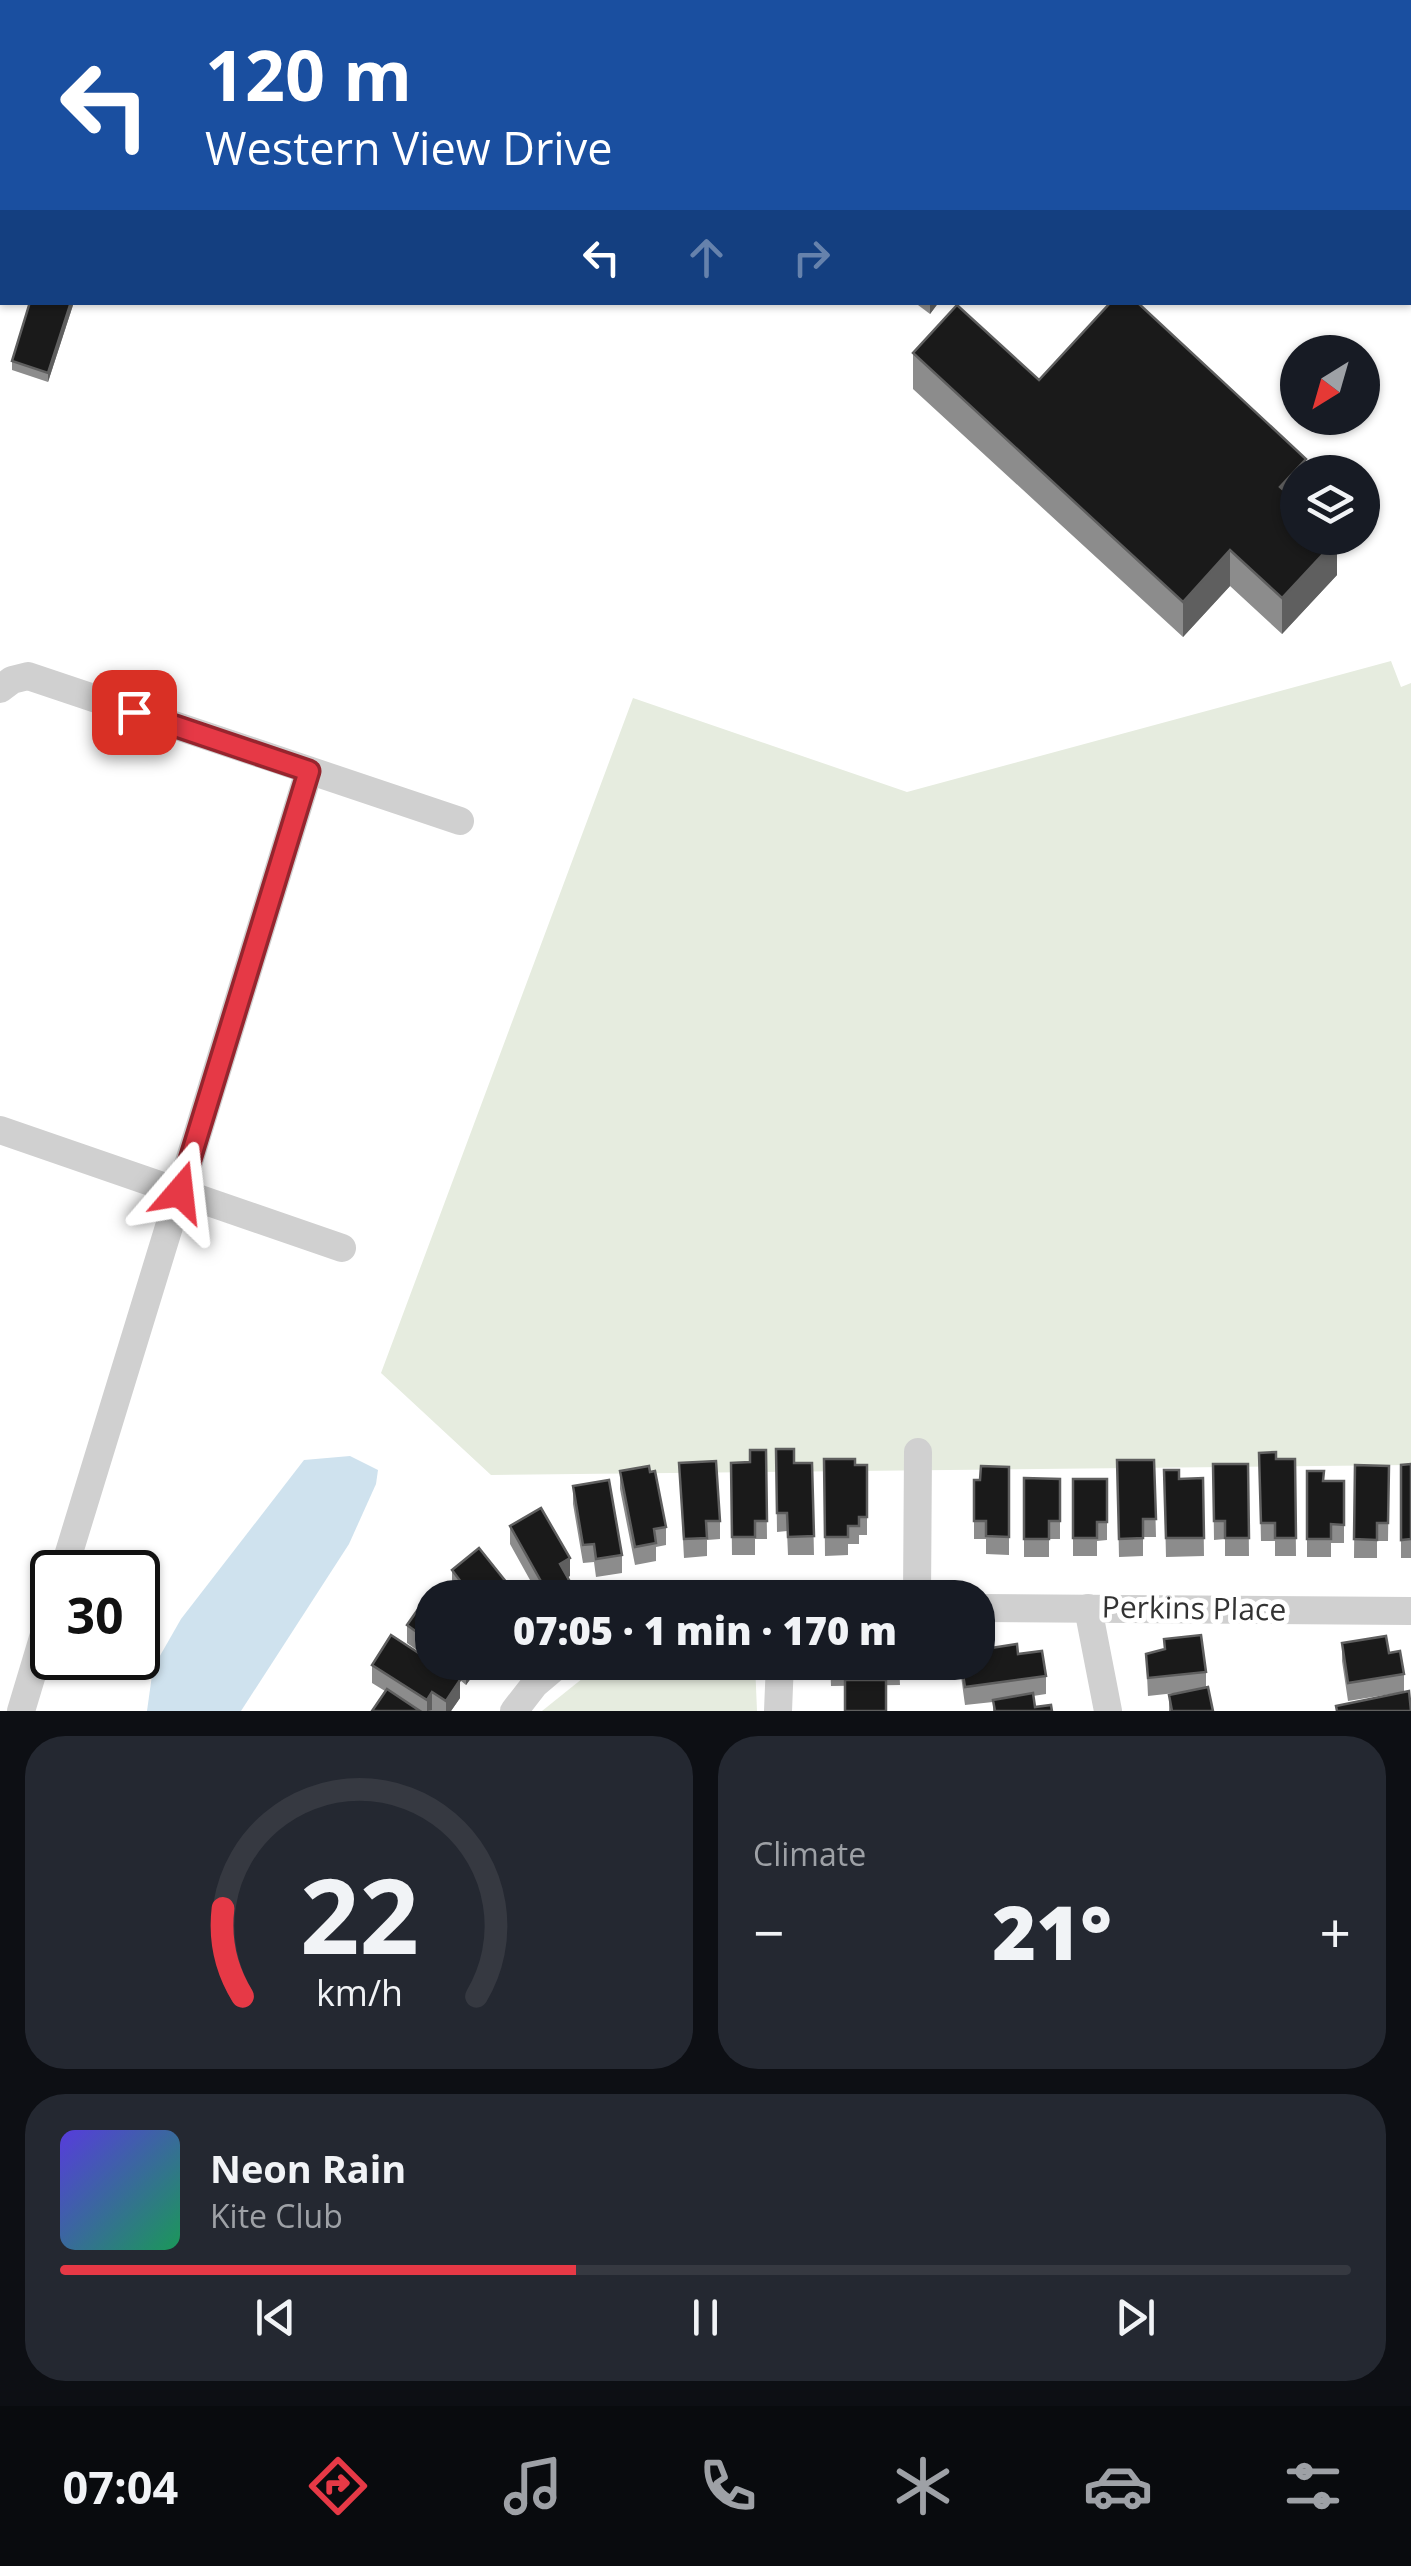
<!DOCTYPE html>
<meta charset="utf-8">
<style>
:root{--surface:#171b24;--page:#242831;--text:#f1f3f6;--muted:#9ea1a6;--line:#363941;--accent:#e63946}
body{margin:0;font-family:"Open Sans",sans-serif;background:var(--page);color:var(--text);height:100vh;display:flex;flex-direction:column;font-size:38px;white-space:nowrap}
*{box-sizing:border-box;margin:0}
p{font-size:32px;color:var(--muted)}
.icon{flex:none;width:55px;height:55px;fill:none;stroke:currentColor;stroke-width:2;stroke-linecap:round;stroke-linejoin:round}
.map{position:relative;height:1711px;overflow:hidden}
.side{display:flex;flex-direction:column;gap:25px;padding:25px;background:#0d0f14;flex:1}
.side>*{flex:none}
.hud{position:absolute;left:0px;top:0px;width:1412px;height:305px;box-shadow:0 2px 8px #0004;background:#1a4fa0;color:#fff;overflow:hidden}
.needle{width:65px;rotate:217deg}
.controls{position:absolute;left:1280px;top:335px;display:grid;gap:20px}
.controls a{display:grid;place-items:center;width:100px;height:100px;border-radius:50%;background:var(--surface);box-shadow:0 2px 8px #0004;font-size:50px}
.speed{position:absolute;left:30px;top:1550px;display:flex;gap:20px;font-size:50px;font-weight:700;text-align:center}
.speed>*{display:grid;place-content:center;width:130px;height:130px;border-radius:50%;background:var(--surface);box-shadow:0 2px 8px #0004;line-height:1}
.speed .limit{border:5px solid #111;border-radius:15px;background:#fff;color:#111}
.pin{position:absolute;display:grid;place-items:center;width:85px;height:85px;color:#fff;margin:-42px;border-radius:20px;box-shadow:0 5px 15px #0006}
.me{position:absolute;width:110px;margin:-55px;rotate:17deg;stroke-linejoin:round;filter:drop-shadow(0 0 8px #0008)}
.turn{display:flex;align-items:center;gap:35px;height:210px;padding:0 40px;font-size:45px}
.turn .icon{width:130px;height:130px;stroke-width:2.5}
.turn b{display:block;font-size:70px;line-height:85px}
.lanes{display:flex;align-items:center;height:95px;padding:0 40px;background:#0003;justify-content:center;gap:50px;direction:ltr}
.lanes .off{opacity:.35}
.big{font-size:75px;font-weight:800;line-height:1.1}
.side .tile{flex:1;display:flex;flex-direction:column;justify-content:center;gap:15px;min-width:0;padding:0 35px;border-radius:40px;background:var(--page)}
.side .dial{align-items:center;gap:0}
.dial svg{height:260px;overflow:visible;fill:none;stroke:var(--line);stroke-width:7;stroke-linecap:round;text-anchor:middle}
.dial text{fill:var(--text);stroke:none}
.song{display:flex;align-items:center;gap:30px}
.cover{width:120px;height:120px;border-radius:15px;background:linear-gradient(135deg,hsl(250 70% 55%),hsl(150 70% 35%))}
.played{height:10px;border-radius:5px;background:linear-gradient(90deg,var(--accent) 40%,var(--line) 40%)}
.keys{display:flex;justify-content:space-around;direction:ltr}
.heat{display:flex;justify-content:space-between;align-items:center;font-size:55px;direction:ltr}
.side .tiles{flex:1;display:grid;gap:25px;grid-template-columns:1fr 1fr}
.tile:last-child{grid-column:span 2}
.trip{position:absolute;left:415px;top:1580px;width:580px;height:100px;border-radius:40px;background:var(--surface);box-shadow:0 2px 8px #0004;font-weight:800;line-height:100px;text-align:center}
.tabs{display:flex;height:160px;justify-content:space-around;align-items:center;background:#090b0e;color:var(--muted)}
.tabs .icon{width:70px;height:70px}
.tabs .current{color:var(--accent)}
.tabs b{font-size:45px;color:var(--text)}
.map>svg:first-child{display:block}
.green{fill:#e6ecdf}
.water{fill:#cfe2ee}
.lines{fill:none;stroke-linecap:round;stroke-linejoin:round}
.minor{stroke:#d0d0d0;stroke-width:28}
.wall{fill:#8c8c8c}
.shaded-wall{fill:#5f5f5f}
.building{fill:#1a1a1a;stroke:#5f5f5f;stroke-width:2.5}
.route-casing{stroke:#96252e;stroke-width:25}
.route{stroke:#e63946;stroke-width:18}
.labels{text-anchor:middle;stroke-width:10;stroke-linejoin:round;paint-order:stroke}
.street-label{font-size:30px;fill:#333;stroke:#fff}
</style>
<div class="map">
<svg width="1411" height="1711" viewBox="0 0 1411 1711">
<rect width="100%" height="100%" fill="#fff"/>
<g class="green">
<polygon points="1391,661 1401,687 1411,683 1411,1465 491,1475 381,1373 633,698 907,792"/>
<polygon points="603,1662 755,1663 757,1711 542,1711"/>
</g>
<polygon class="water" points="350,1456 378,1470 376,1484 349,1544 241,1711 147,1711 153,1668 181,1619 304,1460"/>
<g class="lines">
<g class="minor">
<polyline points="0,689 12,680 28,676 460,821"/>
<polyline points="0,1130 342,1248"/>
<polyline points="63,1572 309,771"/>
<polyline points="917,1598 918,1452"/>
<polyline points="978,1608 1411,1611"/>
<polyline points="1088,1608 1108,1711"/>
<polyline points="21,1711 52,1608"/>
<polyline points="514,1711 535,1684 561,1662"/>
<polyline points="778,1711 780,1662"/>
</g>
</g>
<g class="wall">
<polygon points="74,302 48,382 12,370 12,361"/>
<polygon points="914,302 939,302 930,314"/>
<polygon points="913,353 1039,380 1306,472 1298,472 1298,538 1337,575 1282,634 1230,586 1183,637 913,389"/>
<polygon points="776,1449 794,1463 812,1463 814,1555 788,1555 787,1531 777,1532"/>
<polygon points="766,1450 767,1539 755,1539 755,1555 732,1555 731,1463 750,1462"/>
<polygon points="1259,1453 1276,1459 1295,1459 1296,1556 1275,1556 1275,1541 1261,1541"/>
<polygon points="824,1459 855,1465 867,1465 867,1535 859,1535 859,1544 848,1544 848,1555 825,1556"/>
<polygon points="1117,1460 1154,1460 1156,1537 1143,1537 1143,1556 1119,1557"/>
<polygon points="679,1463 720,1521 720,1539 707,1540 707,1556 684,1558"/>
<polygon points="1213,1464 1248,1464 1249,1556 1225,1556 1225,1539 1214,1540"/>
<polygon points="1411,1464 1411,1558 1401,1558 1401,1465"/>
<polygon points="1355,1465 1389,1466 1388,1541 1377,1541 1377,1558 1354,1558"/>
<polygon points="1009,1467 1009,1555 986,1554 986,1539 974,1539 974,1480 980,1480"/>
<polygon points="1164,1470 1179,1479 1203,1478 1204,1556 1166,1557"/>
<polygon points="620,1471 666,1527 666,1545 656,1547 656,1561 635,1565 620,1489"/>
<polygon points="1307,1471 1323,1481 1344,1481 1344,1543 1331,1543 1331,1557 1307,1557"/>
<polygon points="1024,1478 1060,1479 1060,1539 1049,1539 1049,1557 1024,1557"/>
<polygon points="1073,1479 1107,1479 1107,1540 1097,1541 1097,1556 1073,1556"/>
<polygon points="573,1486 622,1555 622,1573 596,1577 594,1562 583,1563 573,1504"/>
<polygon points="510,1526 570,1576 567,1577 569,1598 540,1598 510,1544"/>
<polygon points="452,1570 519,1598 459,1598 452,1589"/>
<polygon points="432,1599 432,1661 407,1643 407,1625"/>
<polygon points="1164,1639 1206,1672 1206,1688 1213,1711 1169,1711 1169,1695 1184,1692 1148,1696 1146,1654 1164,1649"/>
<polygon points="1342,1643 1389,1653 1404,1674 1404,1692 1411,1711 1336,1711 1336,1706 1403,1692 1348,1701 1342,1661"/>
<polygon points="1018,1654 1046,1676 1046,1694 1033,1696 1035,1707 1052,1711 993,1711 993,1702 965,1705 961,1676 961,1662"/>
<polygon points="435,1662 479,1662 479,1667 466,1685 460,1680 460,1698 451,1711 372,1711 385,1691 372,1683 372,1665"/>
<polygon points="830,1662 899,1662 900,1685 831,1686"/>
</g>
<g class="shaded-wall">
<polygon points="71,302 74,302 48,382 48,373"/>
<polygon points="930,302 939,302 930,314"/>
<polygon points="1306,459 1306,472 1298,472 1298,504 1280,487"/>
<polygon points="1337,539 1337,575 1282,634 1282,598"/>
<polygon points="1230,550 1230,586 1183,637 1183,602"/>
<polygon points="570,1558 570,1576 560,1582 560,1564"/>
<polygon points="569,1580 569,1598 547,1598 547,1592"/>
<polygon points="469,1662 479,1662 479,1667 466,1685 466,1667"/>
<polygon points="460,1680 460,1698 451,1711 446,1711 446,1701"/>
<polygon points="432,1692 432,1710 427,1711 427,1700"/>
</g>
<g class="building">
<polygon points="126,0 166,0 174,2 125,2"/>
<polygon points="30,302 71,302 48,373 12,361"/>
<polygon points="1111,302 1137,302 1306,459 1280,487 1298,503 1298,538 1335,538 1337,539 1282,598 1230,550 1183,602 913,353 957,305 1039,380"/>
<polygon points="776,1449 794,1449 794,1463 812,1463 814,1536 788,1537 787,1513 777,1513"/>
<polygon points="750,1450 766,1450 767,1521 755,1521 755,1537 732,1537 731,1463 750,1462"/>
<polygon points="1276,1452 1276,1459 1295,1459 1296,1538 1275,1538 1275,1523 1261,1523 1259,1453"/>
<polygon points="824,1459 855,1459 855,1465 867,1465 867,1517 859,1517 859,1526 848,1526 848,1537 825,1537"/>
<polygon points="1117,1460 1154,1460 1156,1519 1143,1519 1143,1538 1119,1539"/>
<polygon points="716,1461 720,1521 706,1521 707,1538 684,1539 679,1463"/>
<polygon points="1213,1464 1248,1464 1249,1538 1225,1538 1225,1521 1214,1521"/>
<polygon points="1411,1464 1411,1539 1401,1540 1401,1465"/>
<polygon points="1355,1465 1389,1466 1388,1523 1377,1523 1377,1540 1354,1539"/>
<polygon points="649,1466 650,1472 655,1471 666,1527 654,1529 656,1543 635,1547 620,1471"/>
<polygon points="981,1466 1009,1467 1009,1537 986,1536 986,1521 974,1521 974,1480 980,1480"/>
<polygon points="1164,1470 1179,1470 1179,1479 1203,1478 1204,1538 1166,1538"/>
<polygon points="1307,1471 1324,1471 1323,1481 1344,1481 1344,1525 1331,1524 1331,1539 1307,1539"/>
<polygon points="1024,1478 1060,1479 1060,1521 1049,1521 1049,1539 1024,1539"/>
<polygon points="1073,1479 1107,1479 1107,1522 1097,1522 1097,1538 1073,1538"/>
<polygon points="609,1480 622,1555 596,1559 594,1544 583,1545 573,1486"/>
<polygon points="541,1508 570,1558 560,1564 569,1580 547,1592 510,1526"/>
<polygon points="479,1548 519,1598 473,1598 452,1570"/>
<polygon points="428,1595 432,1599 432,1643 407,1625"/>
<polygon points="391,1635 460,1680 446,1701 432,1692 427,1700 372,1665"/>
<polygon points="1201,1635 1206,1672 1148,1678 1146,1654 1165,1649 1164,1639"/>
<polygon points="1386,1636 1389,1653 1400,1651 1404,1674 1348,1683 1342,1643"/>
<polygon points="1017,1644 1018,1654 1042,1651 1046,1676 965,1687 961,1662 978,1662 978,1650"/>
<polygon points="831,1662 899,1662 900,1667 831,1667"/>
<rect x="845" y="1680" width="41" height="31"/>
<polygon points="1208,1687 1213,1711 1172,1711 1169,1695"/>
<polygon points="387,1689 420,1711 372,1711"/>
<polygon points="1409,1691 1411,1711 1337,1711 1336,1706"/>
<polygon points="1033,1693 1035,1707 1051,1705 1052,1711 995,1711 993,1700"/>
</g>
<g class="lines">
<defs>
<polyline id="route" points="134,712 309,771 180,1192"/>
</defs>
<use href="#route" class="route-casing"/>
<use href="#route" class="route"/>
</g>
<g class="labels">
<g class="street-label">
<text transform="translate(1194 1609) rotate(1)" y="10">Perkins Place</text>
</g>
</g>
</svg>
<div class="controls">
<a><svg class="needle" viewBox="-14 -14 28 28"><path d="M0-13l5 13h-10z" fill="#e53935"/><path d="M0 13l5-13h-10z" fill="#9ea1a6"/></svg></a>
<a><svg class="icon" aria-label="layers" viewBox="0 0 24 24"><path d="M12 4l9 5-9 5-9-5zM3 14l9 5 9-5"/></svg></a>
</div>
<div class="speed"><div class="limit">30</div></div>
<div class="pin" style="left:134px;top:712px;background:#d93025"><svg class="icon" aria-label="arrive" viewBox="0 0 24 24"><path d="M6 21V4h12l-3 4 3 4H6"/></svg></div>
<svg class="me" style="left:180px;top:1192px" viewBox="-20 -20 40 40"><path d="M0-17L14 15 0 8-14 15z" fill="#e63946" stroke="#fff" stroke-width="4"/></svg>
<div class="trip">07:05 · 1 min · 170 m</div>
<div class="hud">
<div class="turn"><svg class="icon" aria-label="left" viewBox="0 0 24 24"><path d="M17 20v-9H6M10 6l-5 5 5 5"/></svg><div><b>120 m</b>Western View Drive</div></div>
<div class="lanes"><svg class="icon" aria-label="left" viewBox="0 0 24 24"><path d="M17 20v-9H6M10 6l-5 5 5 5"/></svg><svg class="icon off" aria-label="ahead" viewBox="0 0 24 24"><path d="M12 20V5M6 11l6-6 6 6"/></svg><svg class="icon off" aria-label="right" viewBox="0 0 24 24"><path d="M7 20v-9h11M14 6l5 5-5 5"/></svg></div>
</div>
</div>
<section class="side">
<div class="tiles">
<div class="tile dial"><svg viewBox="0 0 100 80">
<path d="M14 69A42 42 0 1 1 86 69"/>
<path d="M14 69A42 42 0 0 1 8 42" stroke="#e63946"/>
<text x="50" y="56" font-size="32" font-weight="700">22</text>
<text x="50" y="72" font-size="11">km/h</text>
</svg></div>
<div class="tile"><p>Climate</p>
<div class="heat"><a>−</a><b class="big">21°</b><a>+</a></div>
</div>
<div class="tile">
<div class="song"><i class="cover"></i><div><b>Neon Rain</b><p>Kite Club</p></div></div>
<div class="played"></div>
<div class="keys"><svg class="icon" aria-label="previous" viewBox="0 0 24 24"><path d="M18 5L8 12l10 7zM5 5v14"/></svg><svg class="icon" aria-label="pause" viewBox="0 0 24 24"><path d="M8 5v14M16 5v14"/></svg><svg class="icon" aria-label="next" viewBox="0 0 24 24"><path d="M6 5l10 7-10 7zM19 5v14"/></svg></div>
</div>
</div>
</section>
<nav class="tabs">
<b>07:04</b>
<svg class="icon current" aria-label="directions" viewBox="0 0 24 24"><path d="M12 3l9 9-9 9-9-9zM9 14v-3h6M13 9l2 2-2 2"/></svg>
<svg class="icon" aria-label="music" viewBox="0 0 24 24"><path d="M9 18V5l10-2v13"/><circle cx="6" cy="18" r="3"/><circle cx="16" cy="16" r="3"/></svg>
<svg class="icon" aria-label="phone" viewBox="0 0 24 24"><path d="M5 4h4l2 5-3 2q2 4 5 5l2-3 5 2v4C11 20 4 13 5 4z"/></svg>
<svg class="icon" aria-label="climate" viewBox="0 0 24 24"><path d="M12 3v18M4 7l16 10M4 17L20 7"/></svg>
<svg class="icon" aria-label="car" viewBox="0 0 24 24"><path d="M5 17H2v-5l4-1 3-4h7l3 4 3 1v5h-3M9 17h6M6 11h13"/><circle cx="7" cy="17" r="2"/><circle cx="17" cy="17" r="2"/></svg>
<svg class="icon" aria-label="filters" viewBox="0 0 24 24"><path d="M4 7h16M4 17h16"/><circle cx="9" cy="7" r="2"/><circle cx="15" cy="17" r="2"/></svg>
</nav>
